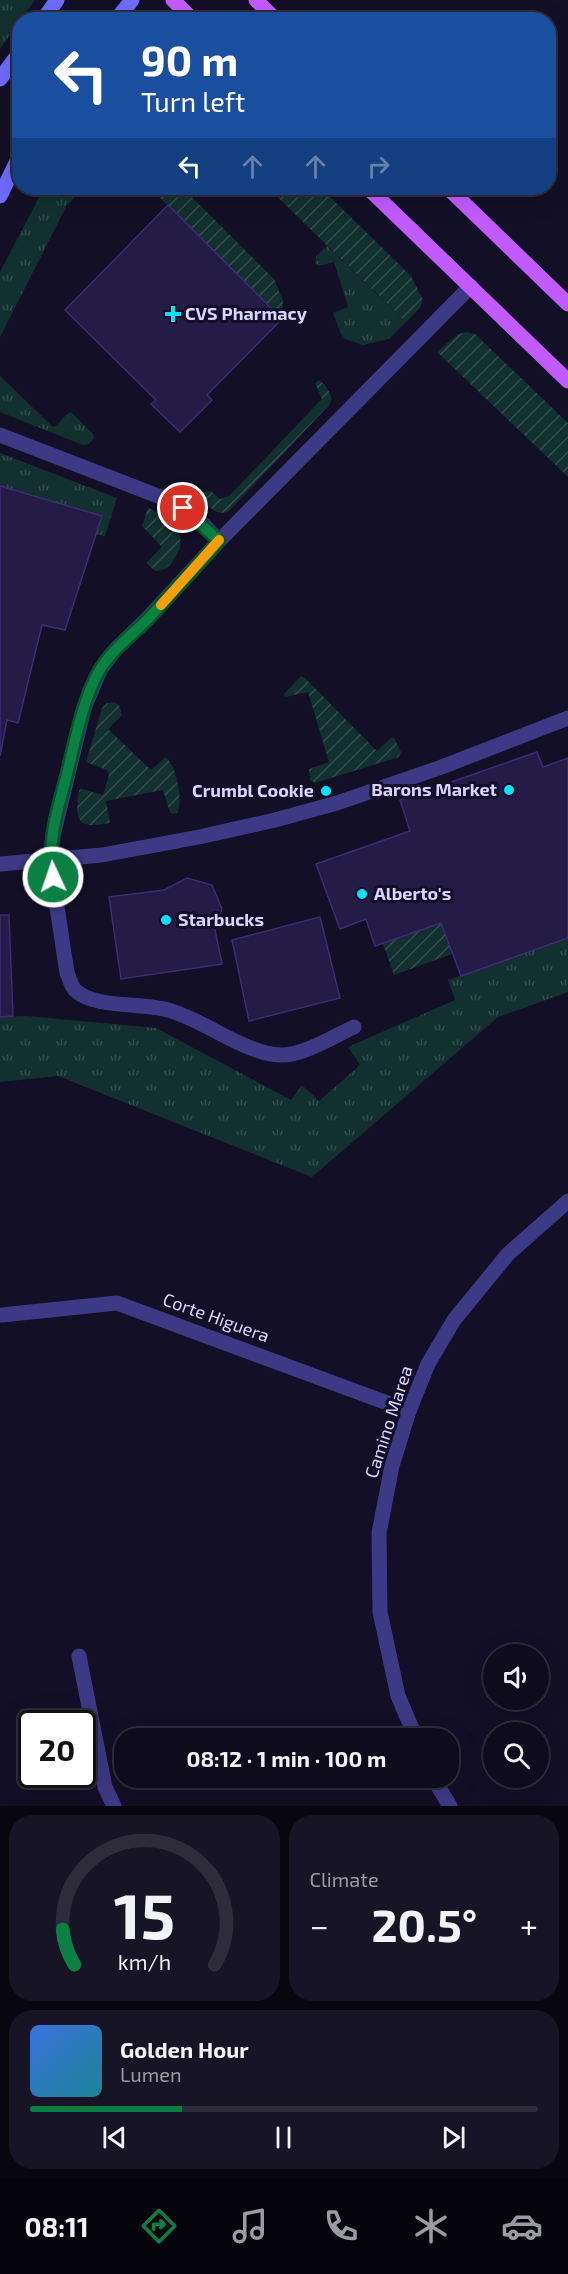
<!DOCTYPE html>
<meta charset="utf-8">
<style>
:root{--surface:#0e0b1c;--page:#171425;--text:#f1f3f6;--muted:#9b9ba3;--line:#2e2b3b;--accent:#0b8043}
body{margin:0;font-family:"Exo 2",sans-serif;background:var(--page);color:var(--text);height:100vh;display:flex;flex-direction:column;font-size:22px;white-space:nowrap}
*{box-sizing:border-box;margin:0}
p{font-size:20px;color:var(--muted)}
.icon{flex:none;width:33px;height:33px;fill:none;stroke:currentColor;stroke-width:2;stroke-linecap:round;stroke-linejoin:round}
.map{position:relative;height:1806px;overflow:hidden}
.details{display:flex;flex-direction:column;gap:9px;padding:9px;background:#08060f;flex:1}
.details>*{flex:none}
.banner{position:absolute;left:12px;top:12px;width:544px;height:183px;border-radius:24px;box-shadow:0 6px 24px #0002,0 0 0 2px var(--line);background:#1a4fa0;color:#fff;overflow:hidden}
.fabs{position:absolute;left:483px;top:1644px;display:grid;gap:12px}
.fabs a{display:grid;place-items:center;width:66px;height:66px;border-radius:50%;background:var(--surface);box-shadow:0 6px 24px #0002,0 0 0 2px var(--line);font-size:30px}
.speed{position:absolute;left:18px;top:1710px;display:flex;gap:12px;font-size:30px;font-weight:700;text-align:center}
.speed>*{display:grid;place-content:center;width:78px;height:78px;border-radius:50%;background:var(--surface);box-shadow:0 6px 24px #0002,0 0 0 2px var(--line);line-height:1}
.speed .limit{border:3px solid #111;border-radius:9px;background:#fff;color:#111}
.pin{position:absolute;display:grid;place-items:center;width:51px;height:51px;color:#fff;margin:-26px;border:3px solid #fff;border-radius:50%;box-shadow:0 2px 6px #0007}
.me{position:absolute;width:66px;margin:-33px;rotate:357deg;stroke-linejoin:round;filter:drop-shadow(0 0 4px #0008)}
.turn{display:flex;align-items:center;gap:21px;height:126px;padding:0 30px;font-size:27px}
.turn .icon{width:78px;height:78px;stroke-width:2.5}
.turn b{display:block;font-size:42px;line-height:51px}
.lanes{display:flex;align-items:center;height:57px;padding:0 30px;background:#0003;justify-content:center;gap:30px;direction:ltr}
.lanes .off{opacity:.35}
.big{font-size:45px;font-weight:700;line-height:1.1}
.details .widget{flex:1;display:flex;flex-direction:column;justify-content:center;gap:9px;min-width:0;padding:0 21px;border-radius:24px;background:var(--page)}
.details .dial{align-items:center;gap:0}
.dial svg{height:156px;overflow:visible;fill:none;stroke:var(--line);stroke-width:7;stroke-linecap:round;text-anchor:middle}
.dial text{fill:var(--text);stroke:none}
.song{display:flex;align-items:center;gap:18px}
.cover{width:72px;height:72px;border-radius:9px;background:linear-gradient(135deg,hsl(220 70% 55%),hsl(190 70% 35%))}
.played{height:6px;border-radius:3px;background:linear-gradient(90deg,var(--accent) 30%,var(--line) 30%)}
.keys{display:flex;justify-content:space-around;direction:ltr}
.heat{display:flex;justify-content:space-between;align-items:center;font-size:33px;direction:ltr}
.details .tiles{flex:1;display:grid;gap:9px;grid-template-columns:1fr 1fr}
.widget:last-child{grid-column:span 2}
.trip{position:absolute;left:114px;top:1728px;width:345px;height:60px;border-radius:24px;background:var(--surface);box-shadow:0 6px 24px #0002,0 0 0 2px var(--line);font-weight:700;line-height:60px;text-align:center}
.menu{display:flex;height:96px;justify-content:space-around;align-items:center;background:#06040b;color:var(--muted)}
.menu .icon{width:42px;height:42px}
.menu .active{color:var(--accent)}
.menu b{font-size:27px;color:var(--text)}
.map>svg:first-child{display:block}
.grass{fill:url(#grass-tufts)}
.garden{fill:url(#garden-furrows)}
.building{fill:#241b47;stroke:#3b2d73;stroke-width:1.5}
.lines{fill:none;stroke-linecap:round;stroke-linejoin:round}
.lane{stroke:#3d3a85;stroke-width:15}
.street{stroke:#3d3a85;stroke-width:15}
.secondary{stroke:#6f6bff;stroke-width:15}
.primary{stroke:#c25bff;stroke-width:15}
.route-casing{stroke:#07532c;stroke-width:15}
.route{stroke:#0b8043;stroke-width:10}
.slow{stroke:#f59e0b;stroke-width:10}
.poi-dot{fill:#00e5ff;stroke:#130f26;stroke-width:2}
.labels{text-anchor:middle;stroke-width:6;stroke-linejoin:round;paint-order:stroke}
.poi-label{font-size:18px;font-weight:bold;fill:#d9d4ff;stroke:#130f26;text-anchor:start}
.street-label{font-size:18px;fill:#d9d4ff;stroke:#130f26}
</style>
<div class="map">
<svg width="568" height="1806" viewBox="0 0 568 1806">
<defs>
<pattern id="grass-tufts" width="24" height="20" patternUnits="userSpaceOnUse" patternTransform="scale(1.5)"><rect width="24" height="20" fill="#12302f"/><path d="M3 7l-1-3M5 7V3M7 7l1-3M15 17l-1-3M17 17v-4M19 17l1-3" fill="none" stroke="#344d4e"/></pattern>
<pattern id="garden-furrows" width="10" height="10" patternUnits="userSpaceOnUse" patternTransform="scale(1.5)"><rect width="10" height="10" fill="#12302f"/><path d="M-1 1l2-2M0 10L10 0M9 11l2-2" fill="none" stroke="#344d4e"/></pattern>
</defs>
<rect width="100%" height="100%" fill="#130f26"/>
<g class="grass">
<polygon points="0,0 35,0 0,49"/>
<polygon points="44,188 84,188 67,205 0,337 0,272"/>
<polygon points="327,246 406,322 389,339 363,345 345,339 340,332 333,313 348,307 334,262 319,266 315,263 316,256"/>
<path d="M0 376 53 427C61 424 63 415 71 412L93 434 94 438 89 444 83 445 0 412Z"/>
<polygon points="0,453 117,498 105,536 96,534 102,516 0,486"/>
<polygon points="568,938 568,992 498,1017 312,1177 58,1076 0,1082 0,1017 27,1016 156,1028 291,1100 302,1085 319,1101 360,1065 348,1047 455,1000 448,980"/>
</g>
<g class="garden">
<polygon points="153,188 179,188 190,195 274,279 283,301 282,319 151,189"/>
<polygon points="268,188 321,188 411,276 423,300 420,308 406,322"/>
<polygon points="467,332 475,334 568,423 568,477 437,352 458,334"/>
<path d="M319 380C326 385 330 392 332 400L329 405 229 511C217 517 211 508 202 500V492L211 491 220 499 229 496 322 399 315 383Z"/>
<path d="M148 508C170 517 192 535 174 559 169 567 165 571 155 571L146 563 162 547 142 526Z"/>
<polygon points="301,676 305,678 377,751 391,738 394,738 401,752 399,757 315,783 310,780 309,769 329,762 308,692 285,697 284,694"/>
<path d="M114 702 119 705 122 715 108 729 151 770 166 757C176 766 184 801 177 813L172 814 169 810 163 790 106 801 110 823C78 829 74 822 79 790L82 789 103 795 109 775 107 770 86 762 102 708 107 703Z"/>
<polygon points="441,923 452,954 394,975 383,944"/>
</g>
<g class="building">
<polygon points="168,205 282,319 207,395 212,400 180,432 151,404 156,400 65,310"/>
<polygon points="0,486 102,516 65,630 42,625 18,723 7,720 0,756"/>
<polygon points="537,752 543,767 568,758 568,938 461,976 441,923 375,946 366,919 340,929 316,864 410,831 400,800"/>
<polygon points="187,878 212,885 222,909 215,930 222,964 121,979 109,897 164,890"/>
<polygon points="0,915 9,915 13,1016 0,1017"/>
<polygon points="320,917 340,998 249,1021 232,940"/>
</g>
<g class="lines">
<g class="lane">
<polyline points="0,435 171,501 195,516 219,541"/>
<polyline points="0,864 102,855 199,837 275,820 337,803 439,768 568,718"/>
<path d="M354 1027C334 1036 304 1055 282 1055 246 1055 203 1019 168 1010 142 1002 94 1009 75 990 71 986 70 979 67 973L50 861 53 836 84 708 100 670 115 650 146 620 219 541 471 286"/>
</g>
<g class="street">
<polyline points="2,1315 117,1303 409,1411"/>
<polyline points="79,1656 105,1787 114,1806"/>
<polyline points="416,1738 398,1696 380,1612 379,1533 392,1466 409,1411 428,1364 454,1320 508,1254 568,1201"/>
<polyline points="433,1778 450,1806"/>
</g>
<g class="secondary">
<polyline points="43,20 57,0"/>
<polyline points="116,20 132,0"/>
<polyline points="0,79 20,52"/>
<polyline points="0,196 20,155"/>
</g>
<g class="primary">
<polyline points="173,0 193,20"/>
<polyline points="256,0 276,20"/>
<polyline points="368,188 568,381"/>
<polyline points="448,188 568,304"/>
</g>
</g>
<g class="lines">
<defs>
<path id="route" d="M53 877C47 844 57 811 66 778 75 743 81 705 98 673 110 651 131 636 148 619 172 593 196 567 219 541L183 508"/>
</defs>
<use href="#route" class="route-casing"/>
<use href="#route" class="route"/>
<polyline class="slow" points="161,605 219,540"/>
</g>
<g class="poi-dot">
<path d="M170 305h6v6h6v6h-6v6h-6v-6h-6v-6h6z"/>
<circle cx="509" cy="790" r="6"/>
<circle cx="326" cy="791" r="6"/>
<circle cx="362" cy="894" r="6"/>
<circle cx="166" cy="920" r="6"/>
</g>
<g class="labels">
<g class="poi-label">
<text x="185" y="320">CVS Pharmacy</text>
<text x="497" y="796" text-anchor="end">Barons Market</text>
<text x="314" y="797" text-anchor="end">Crumbl Cookie</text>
<text x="374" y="900">Alberto's</text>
<text x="178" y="926">Starbucks</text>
</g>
<g class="street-label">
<text transform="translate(216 1318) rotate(20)" y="6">Corte Higuera</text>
<text transform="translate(389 1422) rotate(-72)" y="6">Camino Marea</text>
</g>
</g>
</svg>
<div class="fabs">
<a><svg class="icon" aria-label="sound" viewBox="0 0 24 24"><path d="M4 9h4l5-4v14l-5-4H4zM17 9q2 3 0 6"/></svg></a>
<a><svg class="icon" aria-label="search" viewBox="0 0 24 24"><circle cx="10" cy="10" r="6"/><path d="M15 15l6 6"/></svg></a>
</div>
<div class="speed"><div class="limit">20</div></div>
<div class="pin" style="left:183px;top:508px;background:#d93025"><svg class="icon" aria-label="arrive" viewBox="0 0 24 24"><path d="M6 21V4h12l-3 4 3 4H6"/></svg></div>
<svg class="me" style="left:53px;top:877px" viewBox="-20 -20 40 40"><circle r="17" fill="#0b8043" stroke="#fff" stroke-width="3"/><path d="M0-11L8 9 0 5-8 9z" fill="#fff"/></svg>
<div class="trip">08:12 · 1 min · 100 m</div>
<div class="banner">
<div class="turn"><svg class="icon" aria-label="left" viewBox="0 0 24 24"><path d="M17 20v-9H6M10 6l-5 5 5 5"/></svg><div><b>90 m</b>Turn left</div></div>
<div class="lanes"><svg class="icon" aria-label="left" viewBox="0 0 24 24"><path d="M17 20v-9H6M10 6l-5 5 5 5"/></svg><svg class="icon off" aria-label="ahead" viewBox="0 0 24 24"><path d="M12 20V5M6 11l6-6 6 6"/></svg><svg class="icon off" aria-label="ahead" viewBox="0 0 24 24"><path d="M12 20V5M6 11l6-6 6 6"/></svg><svg class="icon off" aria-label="right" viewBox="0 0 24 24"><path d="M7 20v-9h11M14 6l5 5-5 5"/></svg></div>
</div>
</div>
<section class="details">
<div class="tiles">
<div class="widget dial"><svg viewBox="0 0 100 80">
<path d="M14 69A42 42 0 1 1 86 69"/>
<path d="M14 69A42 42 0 0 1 8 51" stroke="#0b8043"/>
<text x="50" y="56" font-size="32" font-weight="700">15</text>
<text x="50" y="72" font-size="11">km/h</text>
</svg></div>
<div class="widget"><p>Climate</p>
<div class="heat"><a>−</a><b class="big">20.5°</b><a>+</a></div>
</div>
<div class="widget">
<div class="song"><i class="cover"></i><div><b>Golden Hour</b><p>Lumen</p></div></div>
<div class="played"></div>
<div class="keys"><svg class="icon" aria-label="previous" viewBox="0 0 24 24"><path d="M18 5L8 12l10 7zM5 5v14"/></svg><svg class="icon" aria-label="pause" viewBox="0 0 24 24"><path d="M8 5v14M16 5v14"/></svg><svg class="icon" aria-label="next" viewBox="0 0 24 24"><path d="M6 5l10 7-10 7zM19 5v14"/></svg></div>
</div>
</div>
</section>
<nav class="menu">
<b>08:11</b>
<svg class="icon active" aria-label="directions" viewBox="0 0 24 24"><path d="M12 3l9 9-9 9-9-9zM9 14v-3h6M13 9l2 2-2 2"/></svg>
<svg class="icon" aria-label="music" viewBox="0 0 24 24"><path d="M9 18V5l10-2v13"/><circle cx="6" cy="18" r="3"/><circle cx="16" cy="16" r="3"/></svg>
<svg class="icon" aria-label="phone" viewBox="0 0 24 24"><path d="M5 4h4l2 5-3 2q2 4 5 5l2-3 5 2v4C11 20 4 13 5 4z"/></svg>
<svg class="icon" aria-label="climate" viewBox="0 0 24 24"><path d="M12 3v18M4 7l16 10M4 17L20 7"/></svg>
<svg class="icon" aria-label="car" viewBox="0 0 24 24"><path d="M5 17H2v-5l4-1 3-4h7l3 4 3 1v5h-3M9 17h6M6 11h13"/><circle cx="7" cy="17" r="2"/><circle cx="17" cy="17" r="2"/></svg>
</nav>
